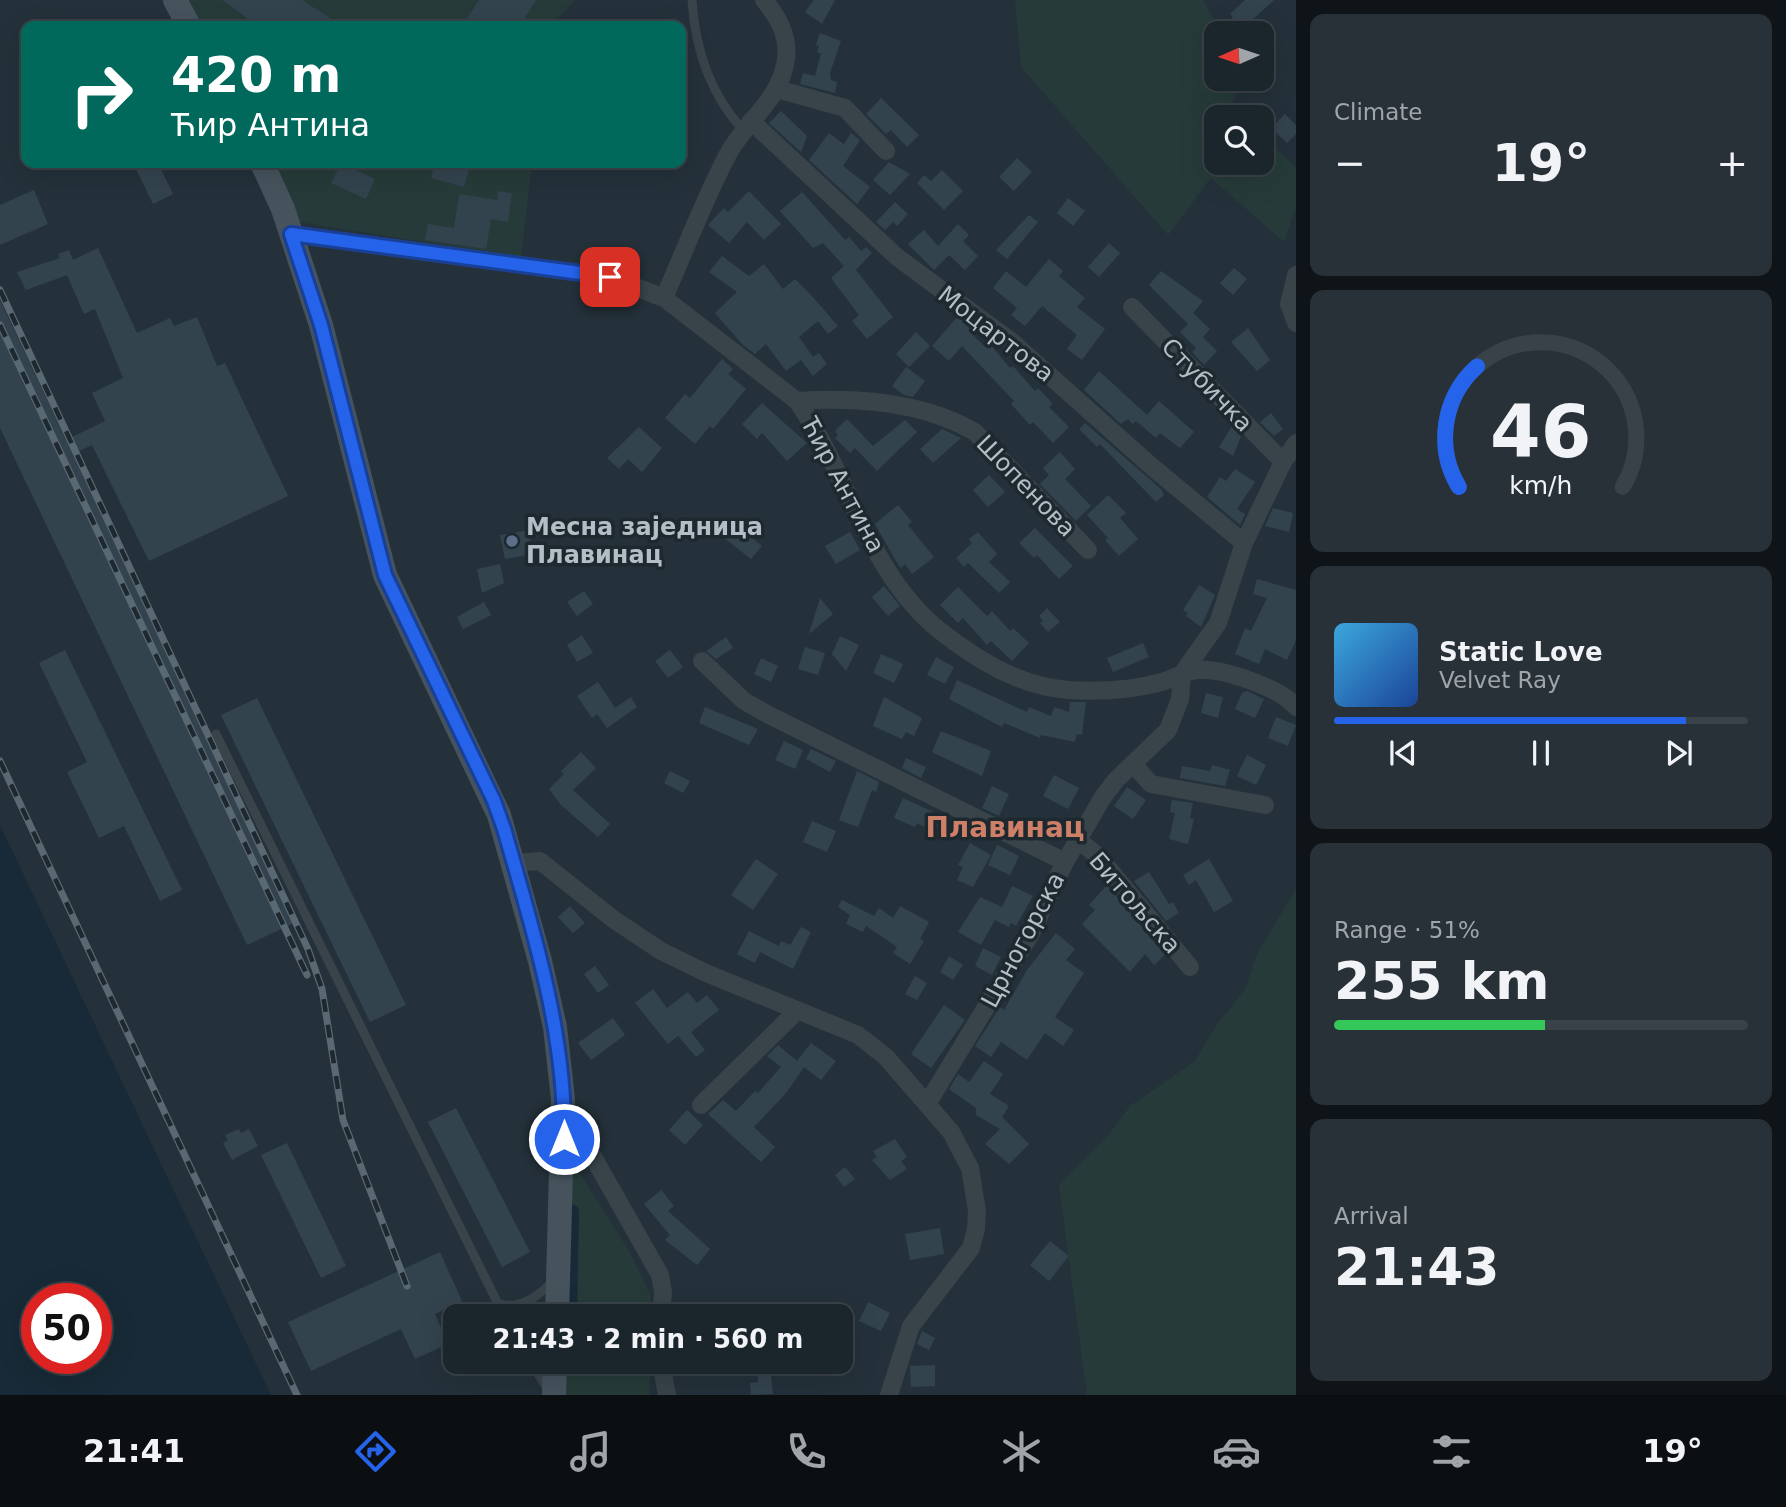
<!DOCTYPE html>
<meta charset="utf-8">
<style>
:root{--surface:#1b252c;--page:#283138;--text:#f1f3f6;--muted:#a0a5a9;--line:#394248;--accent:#2563eb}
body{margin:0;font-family:"DejaVu Sans",sans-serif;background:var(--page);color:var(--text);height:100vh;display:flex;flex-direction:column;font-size:26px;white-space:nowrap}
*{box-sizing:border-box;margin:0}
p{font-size:23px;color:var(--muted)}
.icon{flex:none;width:38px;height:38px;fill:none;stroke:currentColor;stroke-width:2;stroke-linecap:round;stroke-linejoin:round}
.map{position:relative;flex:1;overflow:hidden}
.panel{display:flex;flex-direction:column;gap:14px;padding:14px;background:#0f1418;width:490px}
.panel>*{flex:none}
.guide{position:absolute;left:21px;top:21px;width:665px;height:147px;border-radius:14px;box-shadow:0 7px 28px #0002,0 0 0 2px var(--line);background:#00695c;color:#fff;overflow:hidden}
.needle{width:46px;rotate:267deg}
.controls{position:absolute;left:1204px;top:21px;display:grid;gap:14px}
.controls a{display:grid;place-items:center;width:70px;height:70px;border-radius:14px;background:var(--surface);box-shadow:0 7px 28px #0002,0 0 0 2px var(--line);font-size:35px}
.speed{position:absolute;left:21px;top:1283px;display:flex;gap:14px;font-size:35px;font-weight:700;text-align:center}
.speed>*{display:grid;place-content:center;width:91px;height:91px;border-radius:50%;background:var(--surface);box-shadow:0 7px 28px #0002,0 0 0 2px var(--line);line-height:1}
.speed .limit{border:10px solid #d22;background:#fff;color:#111}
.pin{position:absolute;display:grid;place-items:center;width:60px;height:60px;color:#fff;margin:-30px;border-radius:14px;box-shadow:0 4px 10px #0006}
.me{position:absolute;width:77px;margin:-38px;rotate:0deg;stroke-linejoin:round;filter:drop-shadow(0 0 5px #0008)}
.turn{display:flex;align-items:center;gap:24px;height:147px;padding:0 35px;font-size:32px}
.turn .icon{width:91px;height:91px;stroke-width:2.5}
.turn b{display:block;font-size:49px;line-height:60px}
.big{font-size:52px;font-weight:800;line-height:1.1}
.panel .tile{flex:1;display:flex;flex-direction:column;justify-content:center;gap:10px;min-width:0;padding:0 24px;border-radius:14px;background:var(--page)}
.panel .dial{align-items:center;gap:0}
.dial svg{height:182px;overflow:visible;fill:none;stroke:var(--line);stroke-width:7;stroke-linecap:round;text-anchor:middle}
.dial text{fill:var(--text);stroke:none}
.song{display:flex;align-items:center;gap:21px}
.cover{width:84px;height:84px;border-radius:10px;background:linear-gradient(135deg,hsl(200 70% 55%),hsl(220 70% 35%))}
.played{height:7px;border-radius:4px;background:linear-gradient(90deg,var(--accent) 85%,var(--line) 85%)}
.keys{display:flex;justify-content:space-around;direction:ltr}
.heat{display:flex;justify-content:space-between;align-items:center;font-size:38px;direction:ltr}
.charge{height:10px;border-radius:5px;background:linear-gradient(90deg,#34c759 51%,var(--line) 0)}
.trip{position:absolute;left:443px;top:1304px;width:410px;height:70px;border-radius:14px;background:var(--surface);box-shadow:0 7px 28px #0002,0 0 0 2px var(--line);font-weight:800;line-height:70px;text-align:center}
.tabs{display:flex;height:112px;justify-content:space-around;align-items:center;background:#0b0f12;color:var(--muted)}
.tabs .icon{width:49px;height:49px}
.tabs .active{color:var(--accent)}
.tabs b{font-size:32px;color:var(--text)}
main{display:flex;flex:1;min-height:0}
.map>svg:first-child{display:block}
.green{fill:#263b39}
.water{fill:#182a37;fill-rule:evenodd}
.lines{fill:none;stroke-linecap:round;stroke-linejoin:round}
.canal{stroke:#182a37;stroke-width:16}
.building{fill:#33434e}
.lane{stroke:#38434a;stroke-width:9}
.street{stroke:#38434a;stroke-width:18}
.secondary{stroke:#46535d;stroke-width:24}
.rail-casing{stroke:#5a6871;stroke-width:7}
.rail{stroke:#1d282f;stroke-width:4.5;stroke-dasharray:13;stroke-linecap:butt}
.route-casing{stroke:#184099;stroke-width:18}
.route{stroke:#2563eb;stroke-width:12}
.service-dot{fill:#5c6f8a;stroke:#1d282f;stroke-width:2.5}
.labels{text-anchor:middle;stroke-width:7;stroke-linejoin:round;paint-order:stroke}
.street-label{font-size:24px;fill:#b3bec6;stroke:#1d282f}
.poi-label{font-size:24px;font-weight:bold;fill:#b3bec6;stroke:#1d282f;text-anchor:start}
.quarter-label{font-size:28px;font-weight:bold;fill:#cd8067;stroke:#1d282f}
</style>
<main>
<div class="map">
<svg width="1296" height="1395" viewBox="0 0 1296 1395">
<rect width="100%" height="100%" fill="#24313a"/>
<g class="green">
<polygon points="186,0 575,0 551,26 200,26"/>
<polygon points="1015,0 1203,0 1222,33 1216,33 1216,79 1240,79 1231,109 1239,117 1216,117 1216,163 1262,163 1262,137 1296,167 1296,207 1284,242 1211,178 1168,235 1021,67"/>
<polygon points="273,163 532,163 521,257 298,222"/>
<polygon points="1296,889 1296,1395 1087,1395 1059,1185 1108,1136 1130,1106 1194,1062 1218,1023 1245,990 1257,954"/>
<polygon points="570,1158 629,1251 651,1296 651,1316 569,1316 572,1256"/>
<polygon points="566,1362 650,1362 649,1395 565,1395"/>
</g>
<path class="water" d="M0 825 271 1395H0ZM37 1298H96V1358H37Z"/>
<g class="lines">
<polyline class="canal" points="569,1316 571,1212"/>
</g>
<g class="building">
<polygon points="223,0 302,0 342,26 257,26"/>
<polygon points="479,0 536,0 520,26 462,26"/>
<polygon points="814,0 835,0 822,24 805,12"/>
<polygon points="1245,0 1274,0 1238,33 1228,22 1233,17 1230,14"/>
<polygon points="820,33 841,41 830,73 831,80 837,82 835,93 800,84 803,73 815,76 821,54 817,52 819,46 816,45"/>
<polygon points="881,98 919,135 907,147 891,130 886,134 866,114"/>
<polygon points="781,111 807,136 801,152 769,123"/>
<polygon points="1285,114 1296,125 1296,134 1287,143 1271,128"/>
<polygon points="829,133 844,144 851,133 860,140 843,166 870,187 857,204 809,160"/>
<polygon points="1017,158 1032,172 1014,191 999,177"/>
<polygon points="889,162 910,174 890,195 873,180"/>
<polygon points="133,163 158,163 173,194 153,204"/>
<polygon points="341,163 375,179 366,199 331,183"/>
<polygon points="435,163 471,163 464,187 431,178"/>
<polygon points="942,170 963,191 944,210 917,183 924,175 931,181"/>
<polygon points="34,190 48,224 0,245 0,205"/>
<polygon points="498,191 512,193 508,222 491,219 486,249 425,240 428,224 454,228 459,194 497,200"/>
<polygon points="749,191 781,224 764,240 747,222 729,243 708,225 724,208 728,212"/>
<polygon points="802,192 845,240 849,237 861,251 866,247 872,253 856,270 893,317 867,339 852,321 859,315 831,278 844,266 823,243 813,248 780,211"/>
<polygon points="1068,198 1085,211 1073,226 1057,213"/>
<polygon points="895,202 908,214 897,226 893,222 885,230 876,222"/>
<polygon points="1029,215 1038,222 1007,259 996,250"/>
<polygon points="958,224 969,235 963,241 978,256 965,270 949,255 934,270 908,244 924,230 938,246"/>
<polygon points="1109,243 1120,253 1099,277 1088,267"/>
<polygon points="98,248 137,333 170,318 174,326 197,317 217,366 225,363 288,496 149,561 92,445 73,454 294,923 247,945 0,428 0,300 66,440 105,421 92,393 123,378 95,309 84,314 67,275 26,290 17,272 60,258 58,254 69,250 73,260"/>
<polygon points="722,256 749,276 764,264 783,289 795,279 811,295 838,326 828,334 818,321 799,337 813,357 819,353 827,364 813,376 801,360 786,371 766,344 755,354 742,344 715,313 737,292 709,272"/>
<polygon points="1049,259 1063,271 1059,276 1085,298 1077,307 1105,329 1082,360 1067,349 1077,335 1042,306 1025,326 1011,315 1017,308 993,288 1006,271 1026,287"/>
<polygon points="1234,268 1247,279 1233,295 1220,283"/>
<polygon points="1161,271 1203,301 1193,313 1210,329 1203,337 1217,351 1204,365 1192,352 1196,348 1180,332 1188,324 1149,285"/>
<polygon points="958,316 971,327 968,330 985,347 989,343 1010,368 1013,366 1035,391 1038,388 1053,404 1049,407 1069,427 1053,443 1033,422 1030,425 1011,404 1014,401 962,346 949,361 932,346"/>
<polygon points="1248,328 1270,360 1257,371 1231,342"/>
<polygon points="916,332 930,346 909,367 896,354"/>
<polygon points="722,359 733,369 728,374 746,389 713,429 710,426 695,444 665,418 685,394 690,398"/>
<polygon points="906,367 925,381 913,397 904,395 892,386"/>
<polygon points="1099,371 1147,415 1159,401 1194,432 1180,448 1160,433 1156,438 1136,421 1133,424 1128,419 1121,424 1084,390"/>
<polygon points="762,403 807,443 787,461 762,433 757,439 742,424"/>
<polygon points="1271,413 1283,429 1274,436 1260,422"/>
<polygon points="847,419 873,446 905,420 917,432 877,471 855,448 850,453 835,438 838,435 835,431"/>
<polygon points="1085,423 1161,489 1164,495 1156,502 1100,444 1097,447 1079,429"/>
<polygon points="1232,426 1241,436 1233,456 1219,447"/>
<polygon points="639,427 662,448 642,472 628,459 619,469 607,458"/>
<polygon points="942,429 961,438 933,463 920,449"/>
<polygon points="1060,452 1075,469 1065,479 1091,506 1076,521 1040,484 1049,475 1043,468"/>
<polygon points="1235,469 1255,482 1237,509 1245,514 1240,525 1207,497 1220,477 1226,481"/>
<polygon points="989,475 1005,492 988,507 973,490"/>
<polygon points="1108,495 1126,513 1120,518 1138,539 1119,556 1105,540 1108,538 1087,515"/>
<polygon points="898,505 912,522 908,525 934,557 912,574 905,564 901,568 896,561 875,524"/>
<polygon points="1273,508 1293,513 1289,532 1265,526"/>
<polygon points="734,523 762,546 751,559 723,537"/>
<polygon points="1035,528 1073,566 1059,579 1037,555 1034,558 1019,543"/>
<polygon points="528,530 533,554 505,559 500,535"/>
<polygon points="850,532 860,550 836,564 825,546"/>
<polygon points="978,532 997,554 989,562 1010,582 999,593 968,563 964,567 956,558 972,543 969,539"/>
<polygon points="500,564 504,583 482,593 477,569"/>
<polygon points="1257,579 1296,590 1296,640 1287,660 1265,649 1259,664 1235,654 1245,628 1251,631 1267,598 1253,594"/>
<polygon points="1199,585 1215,595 1201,627 1186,616 1188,613 1183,610"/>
<polygon points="884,586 900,606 888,616 872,597"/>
<polygon points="958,587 987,616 992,611 1010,631 1013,628 1029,643 1012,661 991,641 987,645 963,618 958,623 940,605"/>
<polygon points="584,591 593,604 577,616 567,602"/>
<polygon points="820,598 833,614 809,634"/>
<polygon points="484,602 491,615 463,629 457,617"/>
<polygon points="1047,608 1060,622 1048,632 1040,623 1043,621 1039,616"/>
<polygon points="582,635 593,653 577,662 567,645"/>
<polygon points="840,636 859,645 846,671 832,654"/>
<polygon points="726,637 733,648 716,659 706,651"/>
<polygon points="1143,643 1149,657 1113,672 1107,658"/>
<polygon points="805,647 825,653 818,675 798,669"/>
<polygon points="65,650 182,890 160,901 124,826 99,838 67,772 87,762 39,663"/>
<polygon points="670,650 683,667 668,678 655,661"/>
<polygon points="881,654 903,664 894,683 873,673"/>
<polygon points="936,657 954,667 945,684 927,675"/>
<polygon points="761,658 778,666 771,682 754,674"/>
<polygon points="957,680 1027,712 1029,707 1051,716 1054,707 1069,712 1070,702 1086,702 1082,735 1077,734 1075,742 1041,735 1040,738 1004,723 1002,727 949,699"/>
<polygon points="598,682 615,708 631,697 637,707 607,728 597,714 592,718 577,696"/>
<polygon points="1247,691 1264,699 1255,718 1235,709 1242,693"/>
<polygon points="1206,693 1223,697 1218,718 1201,713"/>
<polygon points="884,697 922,718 914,736 906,732 902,739 873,726"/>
<polygon points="257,698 406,1005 370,1022 221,715"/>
<polygon points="705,707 758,729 749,745 699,723"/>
<polygon points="1276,717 1296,725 1288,746 1268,738"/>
<polygon points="941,731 991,751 982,776 932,752"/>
<polygon points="784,741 803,750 795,769 775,760"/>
<polygon points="811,749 836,761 830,772 806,759"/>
<polygon points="581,752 596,768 573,790 610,824 598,837 561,805 549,789 564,774 561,771"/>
<polygon points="1247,755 1266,765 1256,785 1237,776"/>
<polygon points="906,758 926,767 921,778 902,768"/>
<polygon points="1212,765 1230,770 1225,786 1180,778 1182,766 1210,771"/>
<polygon points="670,771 690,781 683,793 664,783"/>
<polygon points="857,771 879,782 876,792 872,790 858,827 839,820"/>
<polygon points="1054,775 1079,788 1068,809 1043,796"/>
<polygon points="992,786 1009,794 999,816 982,808"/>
<polygon points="1127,787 1146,800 1133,819 1114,806"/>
<polygon points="903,798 946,818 940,830 937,828 935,833 917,823 915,827 894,818"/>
<polygon points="1172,800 1193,803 1190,818 1194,819 1188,844 1169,839 1175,813 1170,812"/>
<polygon points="812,821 836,831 827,852 803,842"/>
<polygon points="970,843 991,855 973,887 957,880 963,867 958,865"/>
<polygon points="997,845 1019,856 1010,875 988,865"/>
<polygon points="756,859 778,874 753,910 731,895"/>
<polygon points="1209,859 1233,901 1214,912 1196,880 1189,885 1183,875"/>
<polygon points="1149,872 1169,904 1173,902 1179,913 1166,921 1134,881"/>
<polygon points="1107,885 1165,955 1154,965 1145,954 1130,972 1082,924 1095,910 1089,905"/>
<polygon points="1012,886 1033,896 1016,926 1011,923 1009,927 995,920 981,945 958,932 980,897 1002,907"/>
<polygon points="842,900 874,916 879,908 893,918 900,906 929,922 920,939 924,941 910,964 893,953 897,947 866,926 863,932 846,924 850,915 838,907"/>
<polygon points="570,906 585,923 573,933 558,917"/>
<polygon points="801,927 811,932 793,969 760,952 755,963 737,954 749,931 779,946 781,941 790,945"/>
<polygon points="1056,933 1075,949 1066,960 1084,973 1055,1017 1074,1030 1063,1046 1045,1033 1027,1060 1001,1042 991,1057 975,1046 1000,1007 1004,1010 1027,970"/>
<polygon points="983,948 1001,957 992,975 975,966"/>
<polygon points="949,956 963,965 953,980 940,972"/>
<polygon points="595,966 609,985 598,993 584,974"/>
<polygon points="915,976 927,983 917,1000 905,994"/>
<polygon points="653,989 667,1008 688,992 697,1003 707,995 719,1010 691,1032 705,1050 696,1057 678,1036 668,1044 635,1003"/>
<polygon points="944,1005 965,1020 931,1068 911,1054"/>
<polygon points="613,1018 625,1035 591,1060 578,1043"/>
<polygon points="811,1043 836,1061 821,1080 801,1065 804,1067 787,1092 754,1127 775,1147 761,1162 708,1114 723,1100 736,1111 755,1091 758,1093 781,1067 767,1056 778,1045 797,1061"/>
<polygon points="984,1061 1003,1074 990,1094 1009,1106 1002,1117 1029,1144 1009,1164 985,1144 1000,1129 976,1115 976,1108 949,1089 958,1074 969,1082"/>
<polygon points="456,1108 530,1252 502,1267 428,1122"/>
<polygon points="687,1110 703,1125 685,1145 669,1130"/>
<polygon points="239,1129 241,1133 249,1129 258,1146 232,1160 223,1143 228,1140 225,1135"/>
<polygon points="895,1139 907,1157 901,1161 907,1169 890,1180 872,1160 877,1157 873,1151"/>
<polygon points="287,1143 346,1266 321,1278 261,1155"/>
<polygon points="845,1167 855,1179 844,1187 835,1175"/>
<polygon points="661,1190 674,1206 668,1211 710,1249 697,1265 665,1240 670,1235 644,1204"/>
<polygon points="940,1228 944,1254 910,1260 905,1234"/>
<polygon points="1050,1241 1069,1256 1049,1281 1030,1265"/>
<polygon points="440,1252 462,1301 435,1314 448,1344 415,1359 401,1329 311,1371 288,1322"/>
<polygon points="868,1302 890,1313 881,1331 859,1321"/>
<polygon points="922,1331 935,1338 929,1350 917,1344"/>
<polygon points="935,1365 935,1386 911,1387 910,1366"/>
<polygon points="771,1375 773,1394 751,1395 750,1383 758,1382 758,1376"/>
</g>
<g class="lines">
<g class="lane">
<path d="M692 0C695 49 710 94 743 130"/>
<polyline points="216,734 504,1316"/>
<path d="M497 1303C519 1311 538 1297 553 1281"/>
<polyline points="531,1362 548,1390"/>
</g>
<g class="street">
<polyline points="777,89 845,108 886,151"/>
<polyline points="751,121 897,257 1012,342 1150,465 1244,543"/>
<path d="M291 234 610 277 664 298 797 401C849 474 867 572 939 630 977 660 1019 686 1068 690 1096 692 1130 690 1158 683 1172 680 1184 671 1198 670 1222 668 1281 688 1296 707"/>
<polyline points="1296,275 1289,304 1296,323"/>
<path d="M664 298C685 250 704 200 728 154 746 121 781 99 786 59 789 36 778 17 764 0"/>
<polyline points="1132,307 1283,462"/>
<path d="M797 401C857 397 923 402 975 432L1088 550"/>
<polyline points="702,661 744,701 767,714 1065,862"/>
<polyline points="1133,764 1151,784 1265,805"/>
<polyline points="1078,840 1098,856 1190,967"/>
<polyline points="514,863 540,861 613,919 661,951 706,973 858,1035 886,1057 951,1132 970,1168 977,1211 976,1229 971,1248 911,1326 889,1395"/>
<polyline points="927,1104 1030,935 1065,862 1103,797 1116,780 1168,730 1180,699 1182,674 1218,623 1244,543 1283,462 1296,443"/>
<polyline points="701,1105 798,1010"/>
<polyline points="564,1121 579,1132 660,1275 663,1292 661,1316"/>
<polyline points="661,1362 667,1395"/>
</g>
<g class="secondary">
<polyline points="175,0 189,26"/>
<polyline points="262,163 283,209 321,325 385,575 499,815 540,961 555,1027 563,1099 557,1316"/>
<polyline points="554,1395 555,1362"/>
</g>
<defs>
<g id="rail">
<polyline points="0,290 308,949 322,989 343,1120 407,1286"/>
<polyline points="0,325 307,975"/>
<polyline points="0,761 297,1395"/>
</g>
</defs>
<use href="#rail" class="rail-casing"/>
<use href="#rail" class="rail"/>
</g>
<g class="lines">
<defs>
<path id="route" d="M564 1139C566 1034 533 930 504 829L494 801 385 575 321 325 291 234 610 277"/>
</defs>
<use href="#route" class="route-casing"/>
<use href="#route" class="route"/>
</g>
<circle class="service-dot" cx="512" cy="541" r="7"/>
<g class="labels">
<g class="street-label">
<text transform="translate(996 334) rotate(38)" y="8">Моцартова</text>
<text transform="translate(1207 385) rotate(46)" y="8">Стубичка</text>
<text transform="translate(843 485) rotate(62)" y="8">Ћир Антина</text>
<text transform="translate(1026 486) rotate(46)" y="8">Шопенова</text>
<text transform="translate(1135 903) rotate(49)" y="8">Битољска</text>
<text transform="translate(1023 940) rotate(-62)" y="8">Црногорска</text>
</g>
<g class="poi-label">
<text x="526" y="535">Месна заједница<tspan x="526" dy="28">Плавинац</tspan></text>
</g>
<g class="quarter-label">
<text x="1005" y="837">Плавинац</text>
</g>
</g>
</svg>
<div class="controls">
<a><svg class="needle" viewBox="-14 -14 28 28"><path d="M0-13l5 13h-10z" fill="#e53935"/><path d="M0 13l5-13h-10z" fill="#a0a5a9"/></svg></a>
<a><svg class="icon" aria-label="search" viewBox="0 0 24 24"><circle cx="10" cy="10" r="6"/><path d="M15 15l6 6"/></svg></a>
</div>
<div class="speed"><div class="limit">50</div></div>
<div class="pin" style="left:610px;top:277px;background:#d93025"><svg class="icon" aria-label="arrive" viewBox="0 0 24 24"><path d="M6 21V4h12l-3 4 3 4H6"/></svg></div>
<svg class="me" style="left:564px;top:1139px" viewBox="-20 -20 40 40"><circle r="17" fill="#2563eb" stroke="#fff" stroke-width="3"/><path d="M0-11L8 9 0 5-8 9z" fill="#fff"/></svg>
<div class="trip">21:43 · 2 min · 560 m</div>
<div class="guide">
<div class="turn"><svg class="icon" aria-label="right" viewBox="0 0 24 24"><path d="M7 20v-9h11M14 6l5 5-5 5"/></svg><div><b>420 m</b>Ћир Антина</div></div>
</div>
</div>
<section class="panel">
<div class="tile"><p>Climate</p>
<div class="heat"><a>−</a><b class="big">19°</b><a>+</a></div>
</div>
<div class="tile dial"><svg viewBox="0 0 100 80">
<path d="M14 69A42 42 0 1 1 86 69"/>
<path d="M14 69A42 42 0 0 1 22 16" stroke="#2563eb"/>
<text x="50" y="56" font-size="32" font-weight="700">46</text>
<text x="50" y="72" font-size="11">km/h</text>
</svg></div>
<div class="tile">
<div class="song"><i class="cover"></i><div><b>Static Love</b><p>Velvet Ray</p></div></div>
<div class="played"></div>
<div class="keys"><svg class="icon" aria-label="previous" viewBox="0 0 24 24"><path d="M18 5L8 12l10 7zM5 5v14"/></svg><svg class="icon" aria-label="pause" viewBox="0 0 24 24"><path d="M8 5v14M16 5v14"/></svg><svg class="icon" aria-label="next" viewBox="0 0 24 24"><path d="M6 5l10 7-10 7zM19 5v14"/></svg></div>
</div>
<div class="tile"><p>Range · 51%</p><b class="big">255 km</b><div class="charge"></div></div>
<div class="tile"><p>Arrival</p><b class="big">21:43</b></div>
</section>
</main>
<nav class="tabs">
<b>21:41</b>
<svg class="icon active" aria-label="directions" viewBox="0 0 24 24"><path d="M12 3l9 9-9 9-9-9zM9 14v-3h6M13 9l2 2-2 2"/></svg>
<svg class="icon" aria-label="music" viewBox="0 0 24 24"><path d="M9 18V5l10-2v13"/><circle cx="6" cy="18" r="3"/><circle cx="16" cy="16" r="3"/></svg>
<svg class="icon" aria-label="phone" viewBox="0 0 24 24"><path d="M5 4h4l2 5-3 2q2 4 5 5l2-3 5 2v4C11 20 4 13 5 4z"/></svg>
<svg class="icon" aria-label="climate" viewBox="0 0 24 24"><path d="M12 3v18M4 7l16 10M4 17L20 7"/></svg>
<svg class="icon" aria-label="car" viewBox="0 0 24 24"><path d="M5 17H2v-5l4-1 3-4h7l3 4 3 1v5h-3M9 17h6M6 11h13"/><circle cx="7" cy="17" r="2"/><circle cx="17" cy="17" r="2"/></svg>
<svg class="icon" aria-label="filters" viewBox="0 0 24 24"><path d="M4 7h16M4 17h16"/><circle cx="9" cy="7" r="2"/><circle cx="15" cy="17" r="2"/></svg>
<b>19°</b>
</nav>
